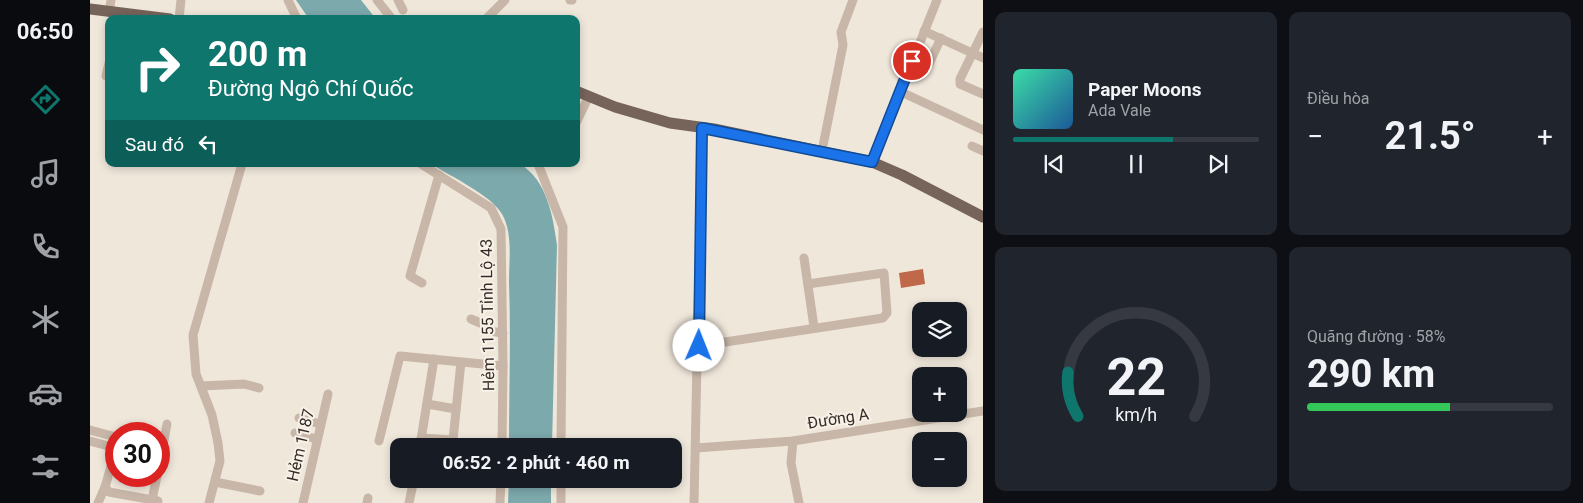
<!DOCTYPE html>
<html lang="vi">
<meta charset="utf-8">
<style>
:root{--surface:#171b24;--page:#20242c;--text:#f1f3f6;--muted:#9ea1a6;--line:#363941;--accent:#0f766e}
body{margin:0;font-family:Roboto,sans-serif;background:var(--page);color:var(--text);height:100vh;display:flex;flex-direction:column;font-size:19px;white-space:nowrap}
*{box-sizing:border-box;margin:0}
p{font-size:16px;color:var(--muted)}
.icon{flex:none;width:28px;height:28px;fill:none;stroke:currentColor;stroke-width:2;stroke-linecap:round;stroke-linejoin:round}
.map{position:relative;flex:1;overflow:hidden}
.details{display:flex;flex-direction:column;gap:12px;padding:12px;background:#0d0f14;width:600px}
.details>*{flex:none}
.hud{position:absolute;left:15px;top:15px;width:475px;height:152px;border-radius:10px;box-shadow:0 2px 8px #0003;background:#0f766e;color:#fff;overflow:hidden}
.buttons{position:absolute;left:822px;top:302px;display:grid;gap:10px}
.buttons a{display:grid;place-items:center;width:55px;height:55px;border-radius:10px;background:var(--surface);box-shadow:0 2px 8px #0003;font-size:25px}
.speed{position:absolute;left:15px;top:422px;display:flex;gap:10px;font-size:25px;font-weight:700;text-align:center}
.speed>*{display:grid;place-content:center;width:65px;height:65px;border-radius:50%;background:var(--surface);box-shadow:0 2px 8px #0003;line-height:1}
.speed .limit{border:8px solid #d22;background:#fff;color:#111}
.pin{position:absolute;display:grid;place-items:center;width:42px;height:42px;color:#fff;margin:-21px;border:2px solid #fff;border-radius:50%;box-shadow:0 1px 5px #0007}
.me{position:absolute;width:55px;margin:-28px;rotate:1deg;stroke-linejoin:round;filter:drop-shadow(0 0 4px #0008)}
.turn{display:flex;align-items:center;gap:18px;height:105px;padding:0 20px;font-size:22px}
.turn .icon{width:65px;height:65px;stroke-width:2.5}
.turn b{display:block;font-size:35px;line-height:42px}
.then{display:flex;align-items:center;height:48px;padding:0 20px;background:#0003;gap:10px;font-size:19px}
.big{font-size:38px;font-weight:700;line-height:1.1}
.details .card{flex:1;display:flex;flex-direction:column;justify-content:center;gap:8px;min-width:0;padding:0 18px;border-radius:10px;background:var(--page)}
.details .dial{align-items:center;gap:0}
.dial svg{height:130px;overflow:visible;fill:none;stroke:var(--line);stroke-width:7;stroke-linecap:round;text-anchor:middle}
.dial text{fill:var(--text);stroke:none}
.song{display:flex;align-items:center;gap:15px}
.cover{width:60px;height:60px;border-radius:8px;background:linear-gradient(135deg,hsl(160 70% 55%),hsl(210 70% 35%))}
.played{height:5px;border-radius:2px;background:linear-gradient(90deg,var(--accent) 65%,var(--line) 65%)}
.keys{display:flex;justify-content:space-around;direction:ltr}
.heat{display:flex;justify-content:space-between;align-items:center;font-size:28px;direction:ltr}
.charge{height:8px;border-radius:4px;background:linear-gradient(90deg,#34c759 58%,var(--line) 0)}
.details .tiles{flex:1;display:grid;gap:12px;grid-template-columns:repeat(2,1fr)}
.trip{position:absolute;left:300px;top:438px;width:292px;height:50px;border-radius:10px;background:var(--surface);box-shadow:0 2px 8px #0003;font-weight:700;line-height:50px;text-align:center}
main{display:flex;flex:1;min-height:0}
.dock{display:flex;flex-direction:column;width:90px;justify-content:space-around;align-items:center;background:#090b0e;color:var(--muted)}
.dock .icon{width:35px;height:35px}
.dock .on{color:var(--accent)}
.dock b{font-size:22px;color:var(--text)}
.map>svg:first-child{display:block}
.water{fill:#7ca9ac}
.building{fill:#bf684a}
.lines{fill:none;stroke-linecap:round;stroke-linejoin:round}
.minor{stroke:#c8b7a8;stroke-width:9}
.major{stroke:#76635a;stroke-width:11}
.route-casing{stroke:#114b97;stroke-width:12}
.route{stroke:#1a73e8;stroke-width:9}
.labels{text-anchor:middle;stroke-width:4;stroke-linejoin:round;paint-order:stroke}
.street-label{font-size:16px;fill:#352c28;stroke:#f8f1e7}
</style>
<main>
<nav class="dock">
<b>06:50</b>
<svg class="icon on" aria-label="directions" viewBox="0 0 24 24"><path d="M12 3l9 9-9 9-9-9zM9 14v-3h6M13 9l2 2-2 2"/></svg>
<svg class="icon" aria-label="music" viewBox="0 0 24 24"><path d="M9 18V5l10-2v13"/><circle cx="6" cy="18" r="3"/><circle cx="16" cy="16" r="3"/></svg>
<svg class="icon" aria-label="phone" viewBox="0 0 24 24"><path d="M5 4h4l2 5-3 2q2 4 5 5l2-3 5 2v4C11 20 4 13 5 4z"/></svg>
<svg class="icon" aria-label="climate" viewBox="0 0 24 24"><path d="M12 3v18M4 7l16 10M4 17L20 7"/></svg>
<svg class="icon" aria-label="car" viewBox="0 0 24 24"><path d="M5 17H2v-5l4-1 3-4h7l3 4 3 1v5h-3M9 17h6M6 11h13"/><circle cx="7" cy="17" r="2"/><circle cx="17" cy="17" r="2"/></svg>
<svg class="icon" aria-label="filters" viewBox="0 0 24 24"><path d="M4 7h16M4 17h16"/><circle cx="9" cy="7" r="2"/><circle cx="15" cy="17" r="2"/></svg>
</nav>
<div class="map">
<svg width="893" height="503" viewBox="0 0 893 503">
<rect width="100%" height="100%" fill="#f0e7db"/>
<g class="water">
<polygon points="206,0 271,0 286,19 219,19"/>
<path d="M341 164H430C457 180 463 216 467 245L462 446H419C419 391 421 337 419 282 419 261 423 233 412 214 401 195 360 176 341 164Z"/>
<polygon points="419,479 461,479 461,503 418,503"/>
</g>
<polygon class="building" points="833,269 835,284 811,288 809,273"/>
<g class="lines">
<g class="minor">
<polyline points="198,0 207,19"/>
<polyline points="287,0 302,19"/>
<polyline points="308,0 313,10"/>
<polyline points="480,0 482,0"/>
<polyline points="19,12 21,0"/>
<polyline points="89,19 91,0"/>
<polyline points="396,19 415,0"/>
<polyline points="834,31 893,58"/>
<polyline points="893,32 870,79 870,84 893,94"/>
<polyline points="837,68 851,38"/>
<polyline points="16,76 19,63"/>
<polyline points="809,91 893,130"/>
<polyline points="486,123 499,96"/>
<polyline points="882,146 893,151"/>
<polyline points="732,151 753,45 751,32 763,0"/>
<polyline points="782,162 847,0"/>
<polyline points="331,164 401,208 411,229 413,366 412,446"/>
<polyline points="448,164 473,227 471,446"/>
<polyline points="714,258 724,327"/>
<polyline points="332,283 320,276 349,175"/>
<polyline points="381,319 395,325 398,331 413,333"/>
<polyline points="609,346 793,318 797,313 794,273 718,284"/>
<polyline points="111,386 154,384 169,388"/>
<polyline points="337,404 366,409"/>
<polyline points="209,418 230,424"/>
<polyline points="0,430 26,437"/>
<polyline points="205,433 226,439"/>
<polyline points="331,438 363,440 371,362"/>
<polyline points="0,441 26,448"/>
<polyline points="289,441 310,356 413,366"/>
<polyline points="703,441 701,463 709,503"/>
<polyline points="330,446 344,359"/>
<polyline points="606,448 703,441 893,411"/>
<polyline points="26,449 15,487 19,492 68,501 67,503"/>
<polyline points="69,467 77,424"/>
<polyline points="125,482 170,491"/>
<polyline points="62,500 67,476"/>
<polyline points="8,503 15,487"/>
<polyline points="119,503 130,461 128,443 122,415 106,374 103,335 152,164"/>
<polyline points="213,503 238,394"/>
<polyline points="277,503 278,498"/>
<polyline points="319,503 324,479"/>
<polyline points="410,503 411,479"/>
<polyline points="471,503 471,479"/>
<polyline points="604,503 612,128"/>
</g>
<g class="major">
<polyline points="0,9 80,19"/>
<polyline points="486,91 525,107 580,123 624,129 782,162 812,175 893,217"/>
</g>
</g>
<g class="lines">
<defs>
<polyline id="route" points="609,346 612,128 782,162 822,61"/>
</defs>
<use href="#route" class="route-casing"/>
<use href="#route" class="route"/>
</g>
<g class="labels">
<g class="street-label">
<text transform="translate(397 315) rotate(-91)" y="6">Hẻm 1155 Tỉnh Lộ 43</text>
<text transform="translate(748 418) rotate(-9)" y="6">Đường A</text>
<text transform="translate(210 445) rotate(-77)" y="6">Hẻm 1187</text>
</g>
</g>
</svg>
<div class="buttons">
<a><svg class="icon" aria-label="layers" viewBox="0 0 24 24"><path d="M12 4l9 5-9 5-9-5zM3 14l9 5 9-5"/></svg></a>
<a>+</a>
<a>−</a>
</div>
<div class="speed"><div class="limit">30</div></div>
<div class="pin" style="left:822px;top:61px;background:#d93025"><svg class="icon" aria-label="arrive" viewBox="0 0 24 24"><path d="M6 21V4h12l-3 4 3 4H6"/></svg></div>
<svg class="me" style="left:609px;top:346px" viewBox="-20 -20 40 40"><circle r="19" fill="#fff"/><path d="M0-13L10 11 0 6-10 11z" fill="#1a73e8"/></svg>
<div class="trip">06:52 · 2 phút · 460 m</div>
<div class="hud">
<div class="turn"><svg class="icon" aria-label="right" viewBox="0 0 24 24"><path d="M7 20v-9h11M14 6l5 5-5 5"/></svg><div><b>200 m</b>Đường Ngô Chí Quốc</div></div>
<div class="then">Sau đó<svg class="icon" aria-label="left" viewBox="0 0 24 24"><path d="M17 20v-9H6M10 6l-5 5 5 5"/></svg></div>
</div>
</div>
<section class="details">
<div class="tiles">
<div class="card">
<div class="song"><i class="cover"></i><div><b>Paper Moons</b><p>Ada Vale</p></div></div>
<div class="played"></div>
<div class="keys"><svg class="icon" aria-label="previous" viewBox="0 0 24 24"><path d="M18 5L8 12l10 7zM5 5v14"/></svg><svg class="icon" aria-label="pause" viewBox="0 0 24 24"><path d="M8 5v14M16 5v14"/></svg><svg class="icon" aria-label="next" viewBox="0 0 24 24"><path d="M6 5l10 7-10 7zM19 5v14"/></svg></div>
</div>
<div class="card"><p>Điều hòa</p>
<div class="heat"><a>−</a><b class="big">21.5°</b><a>+</a></div>
</div>
<div class="card dial"><svg viewBox="0 0 100 80">
<path d="M14 69A42 42 0 1 1 86 69"/>
<path d="M14 69A42 42 0 0 1 8 42" stroke="#0f766e"/>
<text x="50" y="56" font-size="32" font-weight="700">22</text>
<text x="50" y="72" font-size="11">km/h</text>
</svg></div>
<div class="card"><p>Quãng đường · 58%</p><b class="big">290 km</b><div class="charge"></div></div>
</div>
</section>
</main>
